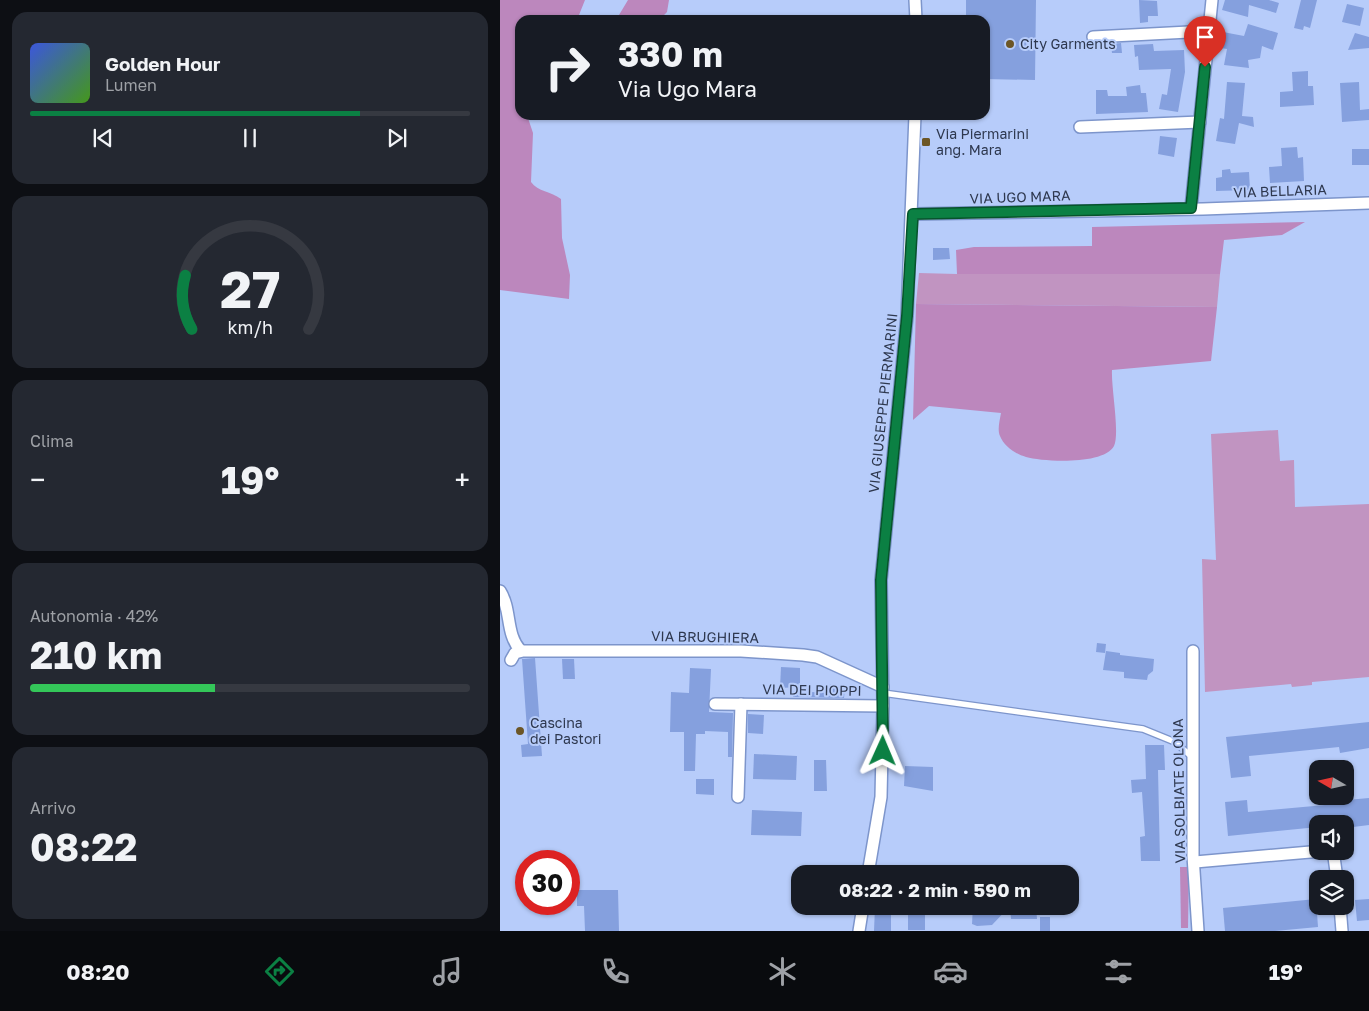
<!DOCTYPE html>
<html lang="it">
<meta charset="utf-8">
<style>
:root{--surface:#171b24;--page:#242831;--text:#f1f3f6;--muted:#9ea1a6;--line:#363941;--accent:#0b8043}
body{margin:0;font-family:"Golos Text",sans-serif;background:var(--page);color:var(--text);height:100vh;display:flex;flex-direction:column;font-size:19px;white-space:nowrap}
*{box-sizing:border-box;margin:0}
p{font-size:16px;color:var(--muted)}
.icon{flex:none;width:28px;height:28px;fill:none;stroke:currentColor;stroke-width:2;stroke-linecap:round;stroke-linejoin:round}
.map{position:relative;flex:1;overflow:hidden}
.panel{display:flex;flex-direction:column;gap:12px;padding:12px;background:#0d0f14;width:500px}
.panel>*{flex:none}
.top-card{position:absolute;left:15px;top:15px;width:475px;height:105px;border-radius:15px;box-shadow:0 1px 4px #0004;background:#171b24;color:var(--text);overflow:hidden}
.needle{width:32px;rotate:279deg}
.controls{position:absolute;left:809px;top:760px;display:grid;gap:10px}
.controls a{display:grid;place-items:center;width:45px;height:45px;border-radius:10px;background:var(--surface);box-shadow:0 1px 4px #0004;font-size:25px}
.speed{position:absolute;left:15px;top:850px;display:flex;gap:10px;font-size:25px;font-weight:700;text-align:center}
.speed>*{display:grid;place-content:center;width:65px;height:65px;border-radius:50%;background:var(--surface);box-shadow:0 1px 4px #0004;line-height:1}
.speed .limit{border:8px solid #d22;background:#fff;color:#111}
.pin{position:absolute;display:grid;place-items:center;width:42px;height:42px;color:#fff;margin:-51px -21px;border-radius:50% 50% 50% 0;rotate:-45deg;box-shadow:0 0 5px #0007}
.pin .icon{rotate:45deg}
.me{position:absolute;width:55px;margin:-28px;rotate:1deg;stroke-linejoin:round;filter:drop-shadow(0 0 4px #0008)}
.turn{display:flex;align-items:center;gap:18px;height:105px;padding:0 20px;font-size:22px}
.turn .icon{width:65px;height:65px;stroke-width:2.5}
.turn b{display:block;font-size:35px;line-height:42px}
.big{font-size:38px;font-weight:700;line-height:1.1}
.panel .card{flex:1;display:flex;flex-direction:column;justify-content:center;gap:8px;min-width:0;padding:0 18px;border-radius:15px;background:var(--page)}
.panel .dial{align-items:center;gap:0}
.dial svg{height:130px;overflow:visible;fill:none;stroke:var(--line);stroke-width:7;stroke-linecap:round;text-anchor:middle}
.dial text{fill:var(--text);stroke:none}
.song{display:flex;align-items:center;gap:15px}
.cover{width:60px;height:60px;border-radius:8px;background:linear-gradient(135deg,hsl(230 70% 55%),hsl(100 70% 35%))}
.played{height:5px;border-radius:2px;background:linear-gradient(90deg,var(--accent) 75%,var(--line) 75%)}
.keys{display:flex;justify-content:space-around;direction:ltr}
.heat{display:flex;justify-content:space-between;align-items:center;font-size:28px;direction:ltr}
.charge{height:8px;border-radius:4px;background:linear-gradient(90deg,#34c759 42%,var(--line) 0)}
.trip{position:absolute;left:291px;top:865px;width:288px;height:50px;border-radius:15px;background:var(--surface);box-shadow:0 1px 4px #0004;font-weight:700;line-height:50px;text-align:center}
.dock{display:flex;height:80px;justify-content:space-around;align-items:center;background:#090b0e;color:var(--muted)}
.dock .icon{width:35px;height:35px}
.dock .selected{color:var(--accent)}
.dock b{font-size:22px;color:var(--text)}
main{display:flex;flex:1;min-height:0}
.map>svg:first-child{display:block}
.green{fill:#c194c1}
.forest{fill:#bc87bd}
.building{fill:#85a0de}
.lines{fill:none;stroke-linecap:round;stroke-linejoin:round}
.service-casing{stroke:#7d95cb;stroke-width:8}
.minor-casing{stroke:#7d95cb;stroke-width:14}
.service{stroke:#fff;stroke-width:5.5}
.minor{stroke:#fff;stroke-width:11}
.route-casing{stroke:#07532c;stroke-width:12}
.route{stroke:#0b8043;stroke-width:9}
.poi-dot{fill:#6c5626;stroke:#b7ccfa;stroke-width:2}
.labels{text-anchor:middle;stroke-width:4;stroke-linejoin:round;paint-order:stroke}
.poi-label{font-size:14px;fill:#2e384f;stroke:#b7ccfa;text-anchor:start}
.street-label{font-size:14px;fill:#2e384f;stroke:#b7ccfa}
</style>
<main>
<section class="panel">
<div class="card">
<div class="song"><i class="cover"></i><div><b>Golden Hour</b><p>Lumen</p></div></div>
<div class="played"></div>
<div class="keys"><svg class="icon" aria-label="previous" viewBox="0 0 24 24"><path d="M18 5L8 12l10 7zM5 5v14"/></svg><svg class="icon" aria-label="pause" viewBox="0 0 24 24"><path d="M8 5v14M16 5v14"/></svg><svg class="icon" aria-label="next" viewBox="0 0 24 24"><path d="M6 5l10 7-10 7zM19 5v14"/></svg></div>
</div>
<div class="card dial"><svg viewBox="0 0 100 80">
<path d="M14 69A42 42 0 1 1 86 69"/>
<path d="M14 69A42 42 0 0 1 10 36" stroke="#0b8043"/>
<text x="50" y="56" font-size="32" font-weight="700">27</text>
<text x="50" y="72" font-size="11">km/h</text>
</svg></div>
<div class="card"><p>Clima</p>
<div class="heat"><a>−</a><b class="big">19°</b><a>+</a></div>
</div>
<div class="card"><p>Autonomia · 42%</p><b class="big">210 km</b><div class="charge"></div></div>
<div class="card"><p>Arrivo</p><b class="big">08:22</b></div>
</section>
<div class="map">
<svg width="869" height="931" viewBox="0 0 869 931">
<rect width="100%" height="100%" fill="#b7ccfa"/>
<g class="green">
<polygon points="419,273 457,274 720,274 717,307 416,304"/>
<polygon points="778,430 780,461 794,460 795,507 869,504 869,677 812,682 812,685 792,687 791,684 705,692 702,559 716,560 711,434"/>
</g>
<g class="forest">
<path d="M0 0H85L77 20H20V115H27L33 133 31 182C38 192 51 191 61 199L62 238 70 275 69 299 0 290Z"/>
<polygon points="128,0 169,0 167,12 162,17 139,16 138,20 116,20"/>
<polygon points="805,222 782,235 724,240 720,274 457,274 456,250 474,247 592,246 592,227"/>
<path d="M416 304 717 307 711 361 612 370C611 388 620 433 614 446 604 465 544 462 526 457 515 454 504 446 500 436 497 430 500 419 501 413L429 406 413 420Z"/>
<polygon points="680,867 689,867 688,928 681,928"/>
</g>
<g class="building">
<polygon points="466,0 536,0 535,80 485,79 485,20 466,20"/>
<polygon points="639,0 657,1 658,16 648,16 648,22 640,23"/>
<polygon points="725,0 769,0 779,3 776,13 749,5 748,17 722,10"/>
<polygon points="801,0 817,0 810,28 804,26 803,30 794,28"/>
<polygon points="847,4 864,8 860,26 842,22"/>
<polygon points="748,24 778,33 773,50 762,46 760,58 748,60 749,68 724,65 727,49 721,48 723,32 744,36"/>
<polygon points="855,33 869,37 869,48 848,50"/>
<polygon points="621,43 622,53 612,53 611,44"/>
<polygon points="653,44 654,51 684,50 685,72 678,112 659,109 662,94 667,95 671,69 639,70 638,56 635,57 634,45"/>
<polygon points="808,71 808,86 813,86 814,105 780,107 780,92 793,91 792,72"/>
<polygon points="727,82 745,83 742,116 753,117 754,127 739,123 735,144 716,141 720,118 724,119"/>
<polygon points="859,82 860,110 869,109 869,120 842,122 840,83"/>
<polygon points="640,85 641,93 646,93 648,112 596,114 596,90 607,90 608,96 627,96 626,87"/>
<polygon points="660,136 677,138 674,157 658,154"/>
<polygon points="797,147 798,158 803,157 804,181 770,183 769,167 782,166 781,148"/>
<rect x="852" y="149" width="17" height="16"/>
<polygon points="730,169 731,173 749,172 750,190 716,191 716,178 722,177 722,170"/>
<polygon points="433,248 449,248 450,259 433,260"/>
<polygon points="597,643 606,644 605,653 596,652"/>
<polygon points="606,651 620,653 620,655 654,659 653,671 648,675 647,680 624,678 624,672 603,670"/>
<polygon points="35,658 42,756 22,757 21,745 28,744 22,659"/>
<polygon points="62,659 74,659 75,679 63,679"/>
<polygon points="281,667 300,668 300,687 280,688"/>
<polygon points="190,668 211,669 209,712 233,713 232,757 228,757 228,732 205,731 205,734 196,734 195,771 184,771 184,732 170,732 171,692 189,693"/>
<polygon points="330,684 345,688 344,698 293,697 293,691 329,693"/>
<polygon points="248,714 264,715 263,734 248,733"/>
<polygon points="869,722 869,748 840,753 839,747 749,756 751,776 731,778 726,737"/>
<polygon points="645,745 664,745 665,770 658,770 660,861 641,861 640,837 645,836 642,792 632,793 631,780 646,779"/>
<polygon points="254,754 297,756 296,780 253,779"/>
<polygon points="314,760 326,760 327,791 314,791"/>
<polygon points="405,766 433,767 433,791 404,786"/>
<polygon points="196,779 214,779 214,795 196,794"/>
<polygon points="869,798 869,825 845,828 845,824 818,824 818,827 728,836 725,802 747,800 748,812 836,804 836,801"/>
<polygon points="252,810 302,812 301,836 251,835"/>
<polygon points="77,890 118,890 119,931 85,931 84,906 77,906"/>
<polygon points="816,899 818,927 775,931 725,931 723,908"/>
<polygon points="869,899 869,920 857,921 855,900"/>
<polygon points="473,906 510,906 492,925 477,926 472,924"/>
<polygon points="510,906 536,906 537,919 511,919"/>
<polygon points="375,907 391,907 391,931 374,931"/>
<rect x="408" y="910" width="17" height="20"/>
<rect x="540" y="917" width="10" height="14"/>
</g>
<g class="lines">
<defs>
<polyline id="service" points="383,693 643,729 675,742 692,757"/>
<g id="minor">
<polyline points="415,0 416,20"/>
<polyline points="593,37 708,31"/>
<polyline points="580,127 700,122"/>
<polyline points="691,208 712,0"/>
<polyline points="413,214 703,209 869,203"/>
<path d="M0 591C12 610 5 634 21 651"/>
<polyline points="693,651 693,856 698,931"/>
<polyline points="11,660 15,653 23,651 241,651 303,655 317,657 383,687"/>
<polyline points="215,704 383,706"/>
<polyline points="238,797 241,704"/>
<polyline points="827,851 834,857 837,879"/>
<polyline points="695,862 822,851"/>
<polyline points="368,874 381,797 383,706 381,580 407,316 415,115"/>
<polyline points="840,906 842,931"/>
<polyline points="359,931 363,906"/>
</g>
</defs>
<use href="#service" class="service-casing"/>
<use href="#minor" class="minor-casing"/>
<use href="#service" class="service"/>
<use href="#minor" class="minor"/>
</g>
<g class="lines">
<defs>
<polyline id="route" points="383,751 381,580 407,316 413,214 691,208 705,67"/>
</defs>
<use href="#route" class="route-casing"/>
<use href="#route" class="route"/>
</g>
<g class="poi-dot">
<circle cx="510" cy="44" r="5"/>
<rect x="421" y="137" width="10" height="10" rx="2.5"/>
<circle cx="20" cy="731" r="5"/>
</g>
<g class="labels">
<g class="poi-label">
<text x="520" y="49">City Garments</text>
<text x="436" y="139">Via Piermarini<tspan x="436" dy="16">ang. Mara</tspan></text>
<text x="30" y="728">Cascina<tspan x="30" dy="16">dei Pastori</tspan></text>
</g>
<g class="street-label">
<text transform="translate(780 191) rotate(-2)" y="5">VIA BELLARIA</text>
<text transform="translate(520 197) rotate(-2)" y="5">VIA UGO MARA</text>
<text transform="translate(383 403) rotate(-84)" y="5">VIA GIUSEPPE PIERMARINI</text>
<text transform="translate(205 637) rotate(1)" y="5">VIA BRUGHIERA</text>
<text transform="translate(312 690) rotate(1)" y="5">VIA DEI PIOPPI</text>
<text transform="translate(679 791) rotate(-91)" y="5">VIA SOLBIATE OLONA</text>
</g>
</g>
</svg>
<div class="controls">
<a><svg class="needle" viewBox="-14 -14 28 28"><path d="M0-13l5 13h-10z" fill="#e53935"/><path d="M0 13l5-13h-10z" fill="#9ea1a6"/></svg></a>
<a><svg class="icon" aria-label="sound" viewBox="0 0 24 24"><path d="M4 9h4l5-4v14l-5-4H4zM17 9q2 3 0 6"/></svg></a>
<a><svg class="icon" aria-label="layers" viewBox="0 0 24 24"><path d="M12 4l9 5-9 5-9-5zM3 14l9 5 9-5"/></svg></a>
</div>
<div class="speed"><div class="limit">30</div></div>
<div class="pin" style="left:705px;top:67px;background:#d93025"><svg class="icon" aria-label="arrive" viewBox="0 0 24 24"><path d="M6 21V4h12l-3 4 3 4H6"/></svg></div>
<svg class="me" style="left:383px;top:751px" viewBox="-20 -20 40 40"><path d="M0-17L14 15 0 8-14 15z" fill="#0b8043" stroke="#fff" stroke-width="4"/></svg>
<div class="trip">08:22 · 2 min · 590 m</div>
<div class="top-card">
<div class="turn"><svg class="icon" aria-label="right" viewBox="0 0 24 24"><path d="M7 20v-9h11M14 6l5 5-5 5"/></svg><div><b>330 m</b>Via Ugo Mara</div></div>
</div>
</div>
</main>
<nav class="dock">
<b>08:20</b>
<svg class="icon selected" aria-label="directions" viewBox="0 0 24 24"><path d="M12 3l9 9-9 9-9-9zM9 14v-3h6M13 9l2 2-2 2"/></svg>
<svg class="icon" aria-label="music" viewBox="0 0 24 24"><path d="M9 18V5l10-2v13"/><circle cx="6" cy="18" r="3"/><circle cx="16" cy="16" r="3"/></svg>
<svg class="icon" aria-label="phone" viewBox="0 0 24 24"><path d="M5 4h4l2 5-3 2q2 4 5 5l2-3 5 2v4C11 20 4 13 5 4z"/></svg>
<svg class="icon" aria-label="climate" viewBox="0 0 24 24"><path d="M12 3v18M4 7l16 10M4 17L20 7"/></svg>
<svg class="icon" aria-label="car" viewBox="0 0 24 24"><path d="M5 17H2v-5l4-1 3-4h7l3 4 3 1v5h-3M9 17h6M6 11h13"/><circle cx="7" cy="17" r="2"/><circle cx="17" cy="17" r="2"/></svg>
<svg class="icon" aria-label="filters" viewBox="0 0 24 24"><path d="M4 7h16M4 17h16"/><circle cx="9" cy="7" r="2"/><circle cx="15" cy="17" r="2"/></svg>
<b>19°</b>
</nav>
